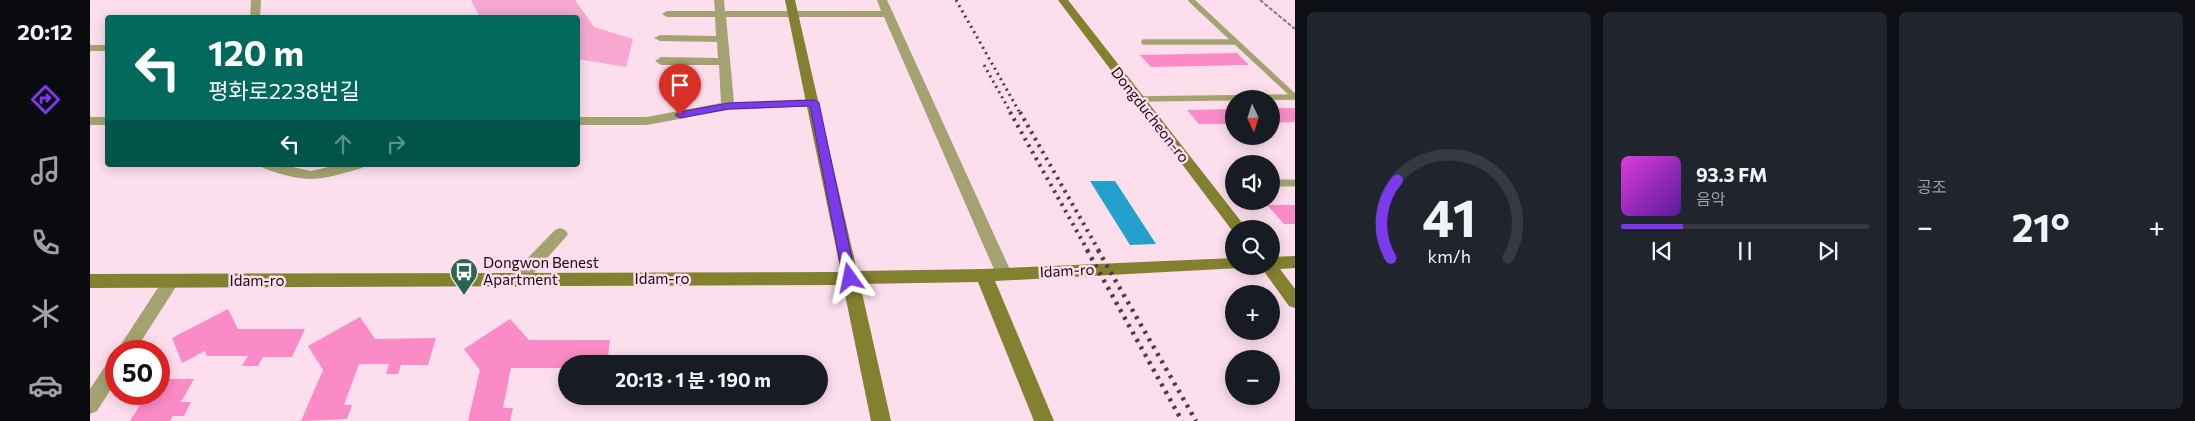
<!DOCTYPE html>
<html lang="ko">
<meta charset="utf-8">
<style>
:root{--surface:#171b24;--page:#20242c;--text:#f1f3f6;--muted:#9ea1a6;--line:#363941;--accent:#7c3aed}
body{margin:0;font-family:Commissioner,"Noto Sans KR",sans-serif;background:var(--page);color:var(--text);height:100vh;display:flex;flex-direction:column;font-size:19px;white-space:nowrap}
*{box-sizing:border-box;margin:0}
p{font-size:16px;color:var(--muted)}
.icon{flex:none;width:28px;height:28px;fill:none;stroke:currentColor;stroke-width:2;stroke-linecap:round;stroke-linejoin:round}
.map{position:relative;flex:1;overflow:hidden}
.panel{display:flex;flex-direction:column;gap:12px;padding:12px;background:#0d0f14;width:900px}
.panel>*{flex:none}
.guide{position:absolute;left:15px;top:15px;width:475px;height:152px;border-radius:5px;box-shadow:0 2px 12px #0003;background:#00695c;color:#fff;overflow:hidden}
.needle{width:32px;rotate:176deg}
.tools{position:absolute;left:1135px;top:90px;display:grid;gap:10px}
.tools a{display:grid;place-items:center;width:55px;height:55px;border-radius:50%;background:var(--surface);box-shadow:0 2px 12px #0003;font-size:25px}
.speed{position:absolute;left:15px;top:340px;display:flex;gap:10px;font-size:25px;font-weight:700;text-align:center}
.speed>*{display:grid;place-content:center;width:65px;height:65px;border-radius:50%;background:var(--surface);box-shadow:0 2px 12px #0003;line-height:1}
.speed .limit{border:8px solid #d22;background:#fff;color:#111}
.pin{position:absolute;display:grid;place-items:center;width:42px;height:42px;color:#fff;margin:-51px -21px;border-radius:50% 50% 50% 0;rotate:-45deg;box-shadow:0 0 5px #0007}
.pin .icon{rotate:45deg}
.me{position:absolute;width:55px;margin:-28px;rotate:348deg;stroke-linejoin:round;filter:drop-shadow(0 0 4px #0008)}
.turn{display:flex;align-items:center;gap:18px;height:105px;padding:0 20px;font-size:22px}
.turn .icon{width:65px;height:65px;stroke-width:2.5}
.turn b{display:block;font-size:35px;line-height:42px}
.lanes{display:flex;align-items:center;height:48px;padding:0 20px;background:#0003;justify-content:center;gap:25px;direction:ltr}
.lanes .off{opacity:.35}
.big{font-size:38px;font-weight:700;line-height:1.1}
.panel .widget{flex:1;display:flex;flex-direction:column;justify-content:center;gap:8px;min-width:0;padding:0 18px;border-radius:8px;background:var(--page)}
.panel .dial{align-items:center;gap:0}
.dial svg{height:130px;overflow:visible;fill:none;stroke:var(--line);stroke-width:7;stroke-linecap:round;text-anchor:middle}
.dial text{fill:var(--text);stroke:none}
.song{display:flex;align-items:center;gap:15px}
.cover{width:60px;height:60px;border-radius:8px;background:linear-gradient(135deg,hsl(300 70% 55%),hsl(270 70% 35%))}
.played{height:5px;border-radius:2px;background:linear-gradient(90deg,var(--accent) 25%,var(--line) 25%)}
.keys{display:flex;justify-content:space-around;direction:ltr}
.heat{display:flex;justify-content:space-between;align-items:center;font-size:28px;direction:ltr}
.panel .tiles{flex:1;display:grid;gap:12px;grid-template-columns:repeat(3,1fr)}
.trip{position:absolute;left:468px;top:355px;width:270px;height:50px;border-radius:25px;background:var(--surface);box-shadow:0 2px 12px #0003;font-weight:700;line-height:50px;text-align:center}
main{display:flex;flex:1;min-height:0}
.menu{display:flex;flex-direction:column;width:90px;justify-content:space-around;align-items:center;background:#090b0e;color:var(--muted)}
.menu .icon{width:35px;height:35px}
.menu .active{color:var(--accent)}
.menu b{font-size:22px;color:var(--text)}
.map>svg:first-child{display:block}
.green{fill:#f7a8d0}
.water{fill:#22a1cd}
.building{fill:#fb8bc7}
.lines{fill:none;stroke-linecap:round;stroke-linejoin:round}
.path{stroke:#8f7381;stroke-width:2;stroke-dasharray:4 2;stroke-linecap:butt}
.lane-far1{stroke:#a3a371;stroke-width:5.5}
.lane{stroke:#a3a371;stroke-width:7}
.street{fill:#a3a371;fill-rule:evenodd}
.secondary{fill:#82812f;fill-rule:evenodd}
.rail-far2{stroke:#533947;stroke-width:3;stroke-dasharray:2 4;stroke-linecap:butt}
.rail-far1{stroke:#533947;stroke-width:4;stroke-dasharray:2.5 5;stroke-linecap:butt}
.rail{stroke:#533947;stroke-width:4.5;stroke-dasharray:3 5.5;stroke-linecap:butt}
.route{fill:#7c3aed;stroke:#51269a}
.labels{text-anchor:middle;stroke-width:5;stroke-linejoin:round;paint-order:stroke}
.street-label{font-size:15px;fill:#1f0614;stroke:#fcdeec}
.poi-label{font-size:15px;fill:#1f0614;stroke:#fcdeec;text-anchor:start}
</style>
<main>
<nav class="menu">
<b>20:12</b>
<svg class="icon active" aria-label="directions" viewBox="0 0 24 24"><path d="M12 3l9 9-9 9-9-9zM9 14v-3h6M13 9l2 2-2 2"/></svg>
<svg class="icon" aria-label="music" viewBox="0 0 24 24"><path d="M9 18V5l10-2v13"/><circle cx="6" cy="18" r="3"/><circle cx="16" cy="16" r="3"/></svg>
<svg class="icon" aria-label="phone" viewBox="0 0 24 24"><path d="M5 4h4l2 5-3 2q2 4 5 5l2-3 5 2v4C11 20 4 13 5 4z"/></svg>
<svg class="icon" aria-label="climate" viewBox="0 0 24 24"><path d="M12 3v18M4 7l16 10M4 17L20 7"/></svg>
<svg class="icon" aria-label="car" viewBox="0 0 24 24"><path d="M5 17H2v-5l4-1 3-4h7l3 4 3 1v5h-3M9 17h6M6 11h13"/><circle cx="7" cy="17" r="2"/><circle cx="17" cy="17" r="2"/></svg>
</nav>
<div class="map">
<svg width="1205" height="421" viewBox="0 0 1205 421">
<rect width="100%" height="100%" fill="#fcdeec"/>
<polygon class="green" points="381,0 485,0 504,27 543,39 536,67 488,59 488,18 390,17"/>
<polygon class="water" points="1000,181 1025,181 1066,244 1040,245"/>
<g class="building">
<polygon points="1147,53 1159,65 1061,67 1050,55"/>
<polygon points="1181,108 1205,108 1205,122 1181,123"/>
<polygon points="1144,109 1144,124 1109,124 1097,110"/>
<polygon points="1177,205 1205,205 1205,224 1194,224"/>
<polygon points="138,309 148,329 215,329 202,357 173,357 168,366 152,366 158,356 117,356 115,351 92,363 82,338"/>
<polygon points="270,317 285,339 346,338 338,365 311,365 308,374 296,374 299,364 269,364 254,405 262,405 257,419 211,421 233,370 218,346"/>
<polygon points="420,319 439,340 520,340 517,364 476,364 476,368 421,368 413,408 423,408 420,421 378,421 390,370 374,349"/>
<polygon points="69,379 104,379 91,402 101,402 94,416 83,416 80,421 40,421 57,394 69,394"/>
</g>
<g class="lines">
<polyline class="path" points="1170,0 1205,29"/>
<g class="lane-far1">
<polyline points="1054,42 1146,42 1101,0"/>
<polyline points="1146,42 1205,97"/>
<polyline points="1047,99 1205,97"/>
</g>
<polyline class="lane" points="1181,183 1205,183"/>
<g class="street">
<polygon points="161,0 171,0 170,18 160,18"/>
<polygon points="624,0 634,0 635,11 791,11 787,0 797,0 922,274 920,279 914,280 908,279 906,274 794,17 636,17 644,102 724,99 728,100 730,103 728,106 638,110 557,125 488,125 488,117 557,117 631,103 629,65 571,65 565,61 571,57 628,58 627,42 570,41 564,38 570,35 626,36 625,17 577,17 572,14 577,11 625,11"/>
<rect x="0" y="45" width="18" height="6"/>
<rect x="0" y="117" width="18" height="8"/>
<path d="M171 165H193L221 171 247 165H274L272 168C227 181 218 184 173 168Z"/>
<polygon points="470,228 475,230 478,234 475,238 433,285 427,287 421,285 419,280 421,275 465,230"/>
<polygon points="81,275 87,277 89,282 45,351 26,352 75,277"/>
<polygon points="26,357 26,381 7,411 0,414 0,389 20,359"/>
</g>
<g class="secondary">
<polygon points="695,0 705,0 767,271 894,269 1144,258 1144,266 1151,266 1150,268 905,281 964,421 944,421 888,282 770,284 801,421 781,421 753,285 0,288 0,274 751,272"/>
<polygon points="968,0 978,0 1157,229 1144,229 1144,233"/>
<polygon points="1205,256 1205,268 1190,269 1205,289 1205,308 1199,306 1170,266 1181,266 1181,257"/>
</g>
<g class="rail-far2">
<polyline points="866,0 930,113"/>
<polyline points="894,65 921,113"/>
</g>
<g class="rail-far1">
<polyline points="920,112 998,251"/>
<polyline points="930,112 1009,251"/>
</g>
<g class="rail">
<polyline points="997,250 1092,421"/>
<polyline points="1008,250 1106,421"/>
</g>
</g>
<polygon class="route" points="724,100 729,103 766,278 760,282 753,278 720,106 638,109 590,118 585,115 590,112 638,103"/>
<defs>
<symbol id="bus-pin" viewBox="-11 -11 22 30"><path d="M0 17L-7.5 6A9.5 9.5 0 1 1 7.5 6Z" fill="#2a6752" stroke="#fcdeec"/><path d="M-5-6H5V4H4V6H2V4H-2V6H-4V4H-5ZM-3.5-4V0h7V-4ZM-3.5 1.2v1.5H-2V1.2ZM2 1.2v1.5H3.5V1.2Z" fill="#fff"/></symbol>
</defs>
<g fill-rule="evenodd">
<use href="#bus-pin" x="358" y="256" width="32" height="43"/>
</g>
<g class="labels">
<g class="street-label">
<text transform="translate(1060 115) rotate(52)" y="5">Dongducheon-ro</text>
<text transform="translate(977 271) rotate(-3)" y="5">Idam-ro</text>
<text x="572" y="284">Idam-ro</text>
<text x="167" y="286">Idam-ro</text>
</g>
<g class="poi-label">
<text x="393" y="268">Dongwon Benest<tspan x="393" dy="17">Apartment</tspan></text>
</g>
</g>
</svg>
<div class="tools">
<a><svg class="needle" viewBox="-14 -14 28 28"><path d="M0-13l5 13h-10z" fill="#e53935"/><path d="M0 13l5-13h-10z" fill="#9ea1a6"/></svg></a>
<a><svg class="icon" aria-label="sound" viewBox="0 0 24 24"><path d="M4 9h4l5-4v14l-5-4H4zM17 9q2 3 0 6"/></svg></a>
<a><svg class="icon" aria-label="search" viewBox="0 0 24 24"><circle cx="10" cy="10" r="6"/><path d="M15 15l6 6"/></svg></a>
<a>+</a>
<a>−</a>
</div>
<div class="speed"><div class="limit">50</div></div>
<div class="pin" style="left:590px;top:115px;background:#d93025"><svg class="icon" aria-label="arrive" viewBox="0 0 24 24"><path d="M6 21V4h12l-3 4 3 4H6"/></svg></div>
<svg class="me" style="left:760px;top:278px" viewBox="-20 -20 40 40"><path d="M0-17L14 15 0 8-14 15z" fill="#7c3aed" stroke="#fff" stroke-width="4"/></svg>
<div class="trip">20:13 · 1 분 · 190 m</div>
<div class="guide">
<div class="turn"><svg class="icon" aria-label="left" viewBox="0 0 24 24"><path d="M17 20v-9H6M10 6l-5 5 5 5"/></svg><div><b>120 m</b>평화로2238번길</div></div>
<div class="lanes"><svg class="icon" aria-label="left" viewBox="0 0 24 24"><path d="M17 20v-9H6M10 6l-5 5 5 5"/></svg><svg class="icon off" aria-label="ahead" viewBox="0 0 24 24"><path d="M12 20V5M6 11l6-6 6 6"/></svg><svg class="icon off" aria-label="right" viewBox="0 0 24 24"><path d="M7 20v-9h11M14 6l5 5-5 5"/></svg></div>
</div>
</div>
<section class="panel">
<div class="tiles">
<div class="widget dial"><svg viewBox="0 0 100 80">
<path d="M14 69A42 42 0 1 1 86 69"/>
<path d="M14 69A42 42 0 0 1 18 21" stroke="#7c3aed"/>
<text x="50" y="56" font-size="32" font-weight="700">41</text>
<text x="50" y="72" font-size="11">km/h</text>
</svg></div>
<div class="widget">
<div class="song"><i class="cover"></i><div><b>93.3 FM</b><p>음악</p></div></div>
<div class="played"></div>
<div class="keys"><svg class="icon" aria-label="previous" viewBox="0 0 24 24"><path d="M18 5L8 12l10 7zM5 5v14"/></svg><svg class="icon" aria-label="pause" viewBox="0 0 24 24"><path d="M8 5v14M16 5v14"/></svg><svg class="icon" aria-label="next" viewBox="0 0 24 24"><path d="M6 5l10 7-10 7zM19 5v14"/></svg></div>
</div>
<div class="widget"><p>공조</p>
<div class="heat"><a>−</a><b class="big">21°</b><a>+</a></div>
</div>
</div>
</section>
</main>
